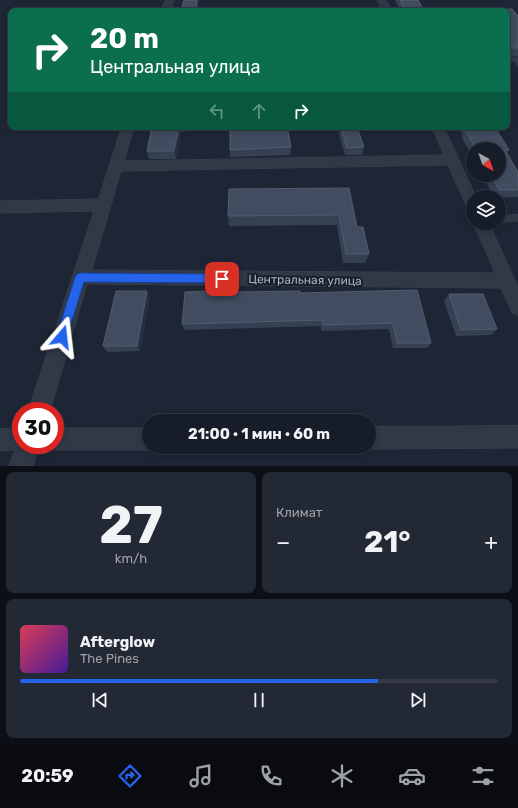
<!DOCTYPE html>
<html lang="ru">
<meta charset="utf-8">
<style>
:root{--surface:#161c28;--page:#232934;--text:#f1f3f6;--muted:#9ea1a8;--line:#353a45;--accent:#2563eb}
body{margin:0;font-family:Rubik,sans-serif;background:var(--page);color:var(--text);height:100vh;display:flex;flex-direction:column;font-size:15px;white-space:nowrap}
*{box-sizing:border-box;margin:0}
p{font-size:13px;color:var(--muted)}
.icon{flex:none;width:22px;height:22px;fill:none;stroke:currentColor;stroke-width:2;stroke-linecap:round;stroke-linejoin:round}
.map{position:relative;height:466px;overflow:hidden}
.side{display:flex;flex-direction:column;gap:6px;padding:6px;background:#0c0f16;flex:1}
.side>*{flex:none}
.guide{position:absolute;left:8px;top:8px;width:502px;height:122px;border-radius:8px;box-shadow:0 2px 6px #0003,0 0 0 1px var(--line);background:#0b6e4f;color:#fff;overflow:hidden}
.needle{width:26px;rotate:140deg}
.fabs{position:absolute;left:466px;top:142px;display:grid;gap:8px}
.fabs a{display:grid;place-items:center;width:40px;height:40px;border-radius:50%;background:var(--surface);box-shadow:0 2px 6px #0003,0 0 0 1px var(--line);font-size:20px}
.speed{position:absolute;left:12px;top:402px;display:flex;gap:8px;font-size:20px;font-weight:700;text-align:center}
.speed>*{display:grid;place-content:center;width:52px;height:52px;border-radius:50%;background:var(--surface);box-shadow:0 2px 6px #0003,0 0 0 1px var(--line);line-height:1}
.speed .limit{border:6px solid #d22;background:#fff;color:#111}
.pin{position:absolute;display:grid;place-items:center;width:34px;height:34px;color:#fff;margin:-17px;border-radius:8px;box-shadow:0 2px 6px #0006}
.me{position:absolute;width:44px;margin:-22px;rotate:17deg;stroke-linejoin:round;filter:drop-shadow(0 0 3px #0008)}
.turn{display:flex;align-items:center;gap:14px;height:84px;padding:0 16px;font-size:18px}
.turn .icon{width:52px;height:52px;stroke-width:2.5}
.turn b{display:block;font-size:28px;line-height:34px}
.lanes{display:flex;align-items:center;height:38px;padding:0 16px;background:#0003;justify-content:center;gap:20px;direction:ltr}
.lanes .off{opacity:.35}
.big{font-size:30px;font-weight:700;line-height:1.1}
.side .tile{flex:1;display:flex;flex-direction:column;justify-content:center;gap:6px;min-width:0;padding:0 14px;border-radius:8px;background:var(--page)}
.side .dial{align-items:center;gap:0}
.dial b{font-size:52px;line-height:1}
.song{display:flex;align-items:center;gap:12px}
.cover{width:48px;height:48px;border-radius:6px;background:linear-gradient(135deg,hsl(350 70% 55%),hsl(260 70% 35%))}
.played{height:4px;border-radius:2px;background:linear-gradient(90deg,var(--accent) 75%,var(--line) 75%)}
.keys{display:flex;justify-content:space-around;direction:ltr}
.heat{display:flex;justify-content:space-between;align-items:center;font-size:22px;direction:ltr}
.side .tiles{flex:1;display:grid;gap:6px;grid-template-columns:1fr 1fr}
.tile:last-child{grid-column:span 2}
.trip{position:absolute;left:142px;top:414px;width:234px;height:40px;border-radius:20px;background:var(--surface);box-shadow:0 2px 6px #0003,0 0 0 1px var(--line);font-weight:700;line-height:40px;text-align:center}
.menu{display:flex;height:64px;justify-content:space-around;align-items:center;background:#090b10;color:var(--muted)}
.menu .icon{width:28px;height:28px}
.menu .current{color:var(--accent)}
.menu b{font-size:18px;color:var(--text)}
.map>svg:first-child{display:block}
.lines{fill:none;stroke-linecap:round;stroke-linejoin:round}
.lane-casing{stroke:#3a4250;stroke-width:1}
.street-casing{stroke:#3a4250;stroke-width:1}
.lane{fill:#313947;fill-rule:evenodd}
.street{fill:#313947;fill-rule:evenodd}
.wall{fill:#354053}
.shaded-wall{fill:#263043}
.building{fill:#414c60;stroke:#525c6f}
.route{fill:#2563eb;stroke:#184099}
.labels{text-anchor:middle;stroke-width:4;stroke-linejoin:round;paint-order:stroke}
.street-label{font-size:12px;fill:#aab3c4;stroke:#171e2b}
</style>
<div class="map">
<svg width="518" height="466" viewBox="0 0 518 466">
<rect width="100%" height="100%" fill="#1e2636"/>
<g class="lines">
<defs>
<g id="lane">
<rect x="507" y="57" width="11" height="4"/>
<polygon points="518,215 518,221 499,222 499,216"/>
</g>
<g id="street">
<polygon points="166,0 174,0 171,11 161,11"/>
<polygon points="378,0 386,0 392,11 382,11"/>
<polygon points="122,127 134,127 124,161 444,155 432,127 444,127 476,197 473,197 473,212 468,210 448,165 121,171 92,270 495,273 473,223 489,223 518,287 518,315 512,313 501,288 87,284 50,411 28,411 94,211 0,213 0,201 98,199"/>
<polygon points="518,426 518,448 369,449 364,447 369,447 369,427"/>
<polygon points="21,428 21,445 39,445 33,466 9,466 15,450 0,451 0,429"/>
<polygon points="55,428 149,428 149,447 157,447 149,450 55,450 47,447 46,445 55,445"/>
</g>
</defs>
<use href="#lane" class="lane-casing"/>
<use href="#street" class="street-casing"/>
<use href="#lane" class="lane"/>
<use href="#street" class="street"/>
</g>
<g class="wall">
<polygon points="395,0 418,0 424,11 400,11"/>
<polygon points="491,9 512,9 518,16 518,56 511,56 509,53 507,53 507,11 490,11"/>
<polygon points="518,57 518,67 515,62"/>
<polygon points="152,127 186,127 185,132 181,132 176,159 149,159 147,151"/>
<polygon points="268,127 287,127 291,147 290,155 230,157 230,150 268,128"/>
<polygon points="341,127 364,147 362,155 345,155 339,134"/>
<polygon points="459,127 489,127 490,130 509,150 507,153 518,172 518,197 499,198 499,197 494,197 482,175 499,175 499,149 473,149 473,158 462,138 463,136"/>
<polygon points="349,188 357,227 369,254 365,263 343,263 337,225 229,226 228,216"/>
<polygon points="417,290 431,343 427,348 393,348 389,329 321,331 321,326 184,330 182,324 237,292 300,293"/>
<polygon points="449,294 497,329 491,335 456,336 444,301"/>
<polygon points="150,297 140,351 107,352 103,346"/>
</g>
<g class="shaded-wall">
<polygon points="197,0 199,0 197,11 196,11"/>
<polygon points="179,127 180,127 181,132 176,159 174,151"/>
<polygon points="147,291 150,297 140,351 137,346"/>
</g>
<g class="building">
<polygon points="184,0 197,0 196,11 181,11"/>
<polygon points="400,0 418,0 424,11 405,11"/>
<polygon points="491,9 512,9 518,16 518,48 514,48 513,46 507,46 507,11 492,11"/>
<polygon points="152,127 179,127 174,151 147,151"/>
<polygon points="268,127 287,127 291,147 230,150 230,130 268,128"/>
<polygon points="341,127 357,127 364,147 347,148"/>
<polygon points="466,127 489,127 490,130 496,129 509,150 505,150 518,172 518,190 499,190 491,175 499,175 499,149 476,149 466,131 468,131"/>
<polygon points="349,188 357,227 363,227 369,254 346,254 339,215 228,216 229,189"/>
<polygon points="236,290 236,292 300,291 300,293 417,290 431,343 397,343 393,323 323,325 323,320 182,324 185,292"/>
<polygon points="116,291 147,291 137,346 103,346"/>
<polygon points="449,294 483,294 497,329 461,330"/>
</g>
<polygon class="route" points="80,273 222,274 226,276 227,279 226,282 222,283 84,282 67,337 66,340 62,342 58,340 56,337 75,277 77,274"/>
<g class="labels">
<g class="street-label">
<text transform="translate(305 280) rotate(1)" y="4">Центральная улица</text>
</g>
</g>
</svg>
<div class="fabs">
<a><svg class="needle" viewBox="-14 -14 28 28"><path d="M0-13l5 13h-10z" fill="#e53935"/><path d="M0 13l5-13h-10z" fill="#9ea1a8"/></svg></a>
<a><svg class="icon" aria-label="layers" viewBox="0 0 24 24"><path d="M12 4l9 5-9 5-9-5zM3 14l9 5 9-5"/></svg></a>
</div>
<div class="speed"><div class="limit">30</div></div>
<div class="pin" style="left:222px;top:279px;background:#d93025"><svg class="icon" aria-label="arrive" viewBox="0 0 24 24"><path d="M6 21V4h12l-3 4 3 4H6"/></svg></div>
<svg class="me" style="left:62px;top:337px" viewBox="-20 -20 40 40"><path d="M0-17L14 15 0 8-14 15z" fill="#2563eb" stroke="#fff" stroke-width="4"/></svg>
<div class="trip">21:00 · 1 мин · 60 m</div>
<div class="guide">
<div class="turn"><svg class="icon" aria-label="right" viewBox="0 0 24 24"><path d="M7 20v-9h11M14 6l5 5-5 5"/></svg><div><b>20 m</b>Центральная улица</div></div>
<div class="lanes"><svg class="icon off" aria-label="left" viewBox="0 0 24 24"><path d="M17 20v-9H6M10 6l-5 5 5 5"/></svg><svg class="icon off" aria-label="ahead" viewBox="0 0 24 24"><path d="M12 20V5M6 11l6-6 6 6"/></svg><svg class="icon" aria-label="right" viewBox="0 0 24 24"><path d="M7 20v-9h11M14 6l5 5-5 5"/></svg></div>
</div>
</div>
<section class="side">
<div class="tiles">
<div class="tile dial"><b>27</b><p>km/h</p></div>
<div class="tile"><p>Климат</p>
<div class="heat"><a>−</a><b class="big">21°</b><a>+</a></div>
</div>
<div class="tile">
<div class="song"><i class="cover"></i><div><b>Afterglow</b><p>The Pines</p></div></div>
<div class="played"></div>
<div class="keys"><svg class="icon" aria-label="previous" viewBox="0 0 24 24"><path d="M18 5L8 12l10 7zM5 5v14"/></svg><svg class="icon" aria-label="pause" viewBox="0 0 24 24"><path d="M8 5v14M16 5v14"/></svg><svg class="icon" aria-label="next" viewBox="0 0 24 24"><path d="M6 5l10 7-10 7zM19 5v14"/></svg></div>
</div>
</div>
</section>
<nav class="menu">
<b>20:59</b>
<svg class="icon current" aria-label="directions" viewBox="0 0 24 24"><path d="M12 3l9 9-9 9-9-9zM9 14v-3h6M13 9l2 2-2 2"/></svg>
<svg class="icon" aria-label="music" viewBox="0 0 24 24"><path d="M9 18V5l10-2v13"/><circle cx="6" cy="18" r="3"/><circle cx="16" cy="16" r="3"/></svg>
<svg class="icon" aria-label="phone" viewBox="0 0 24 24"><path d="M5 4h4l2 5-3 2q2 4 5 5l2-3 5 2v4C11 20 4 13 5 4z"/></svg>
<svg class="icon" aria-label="climate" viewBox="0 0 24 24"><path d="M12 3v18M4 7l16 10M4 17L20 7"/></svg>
<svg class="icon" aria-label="car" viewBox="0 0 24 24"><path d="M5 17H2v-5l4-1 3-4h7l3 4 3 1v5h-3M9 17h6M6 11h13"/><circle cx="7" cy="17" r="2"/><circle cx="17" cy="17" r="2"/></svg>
<svg class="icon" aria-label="filters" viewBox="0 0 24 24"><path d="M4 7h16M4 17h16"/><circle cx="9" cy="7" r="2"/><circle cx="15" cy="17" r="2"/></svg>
</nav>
